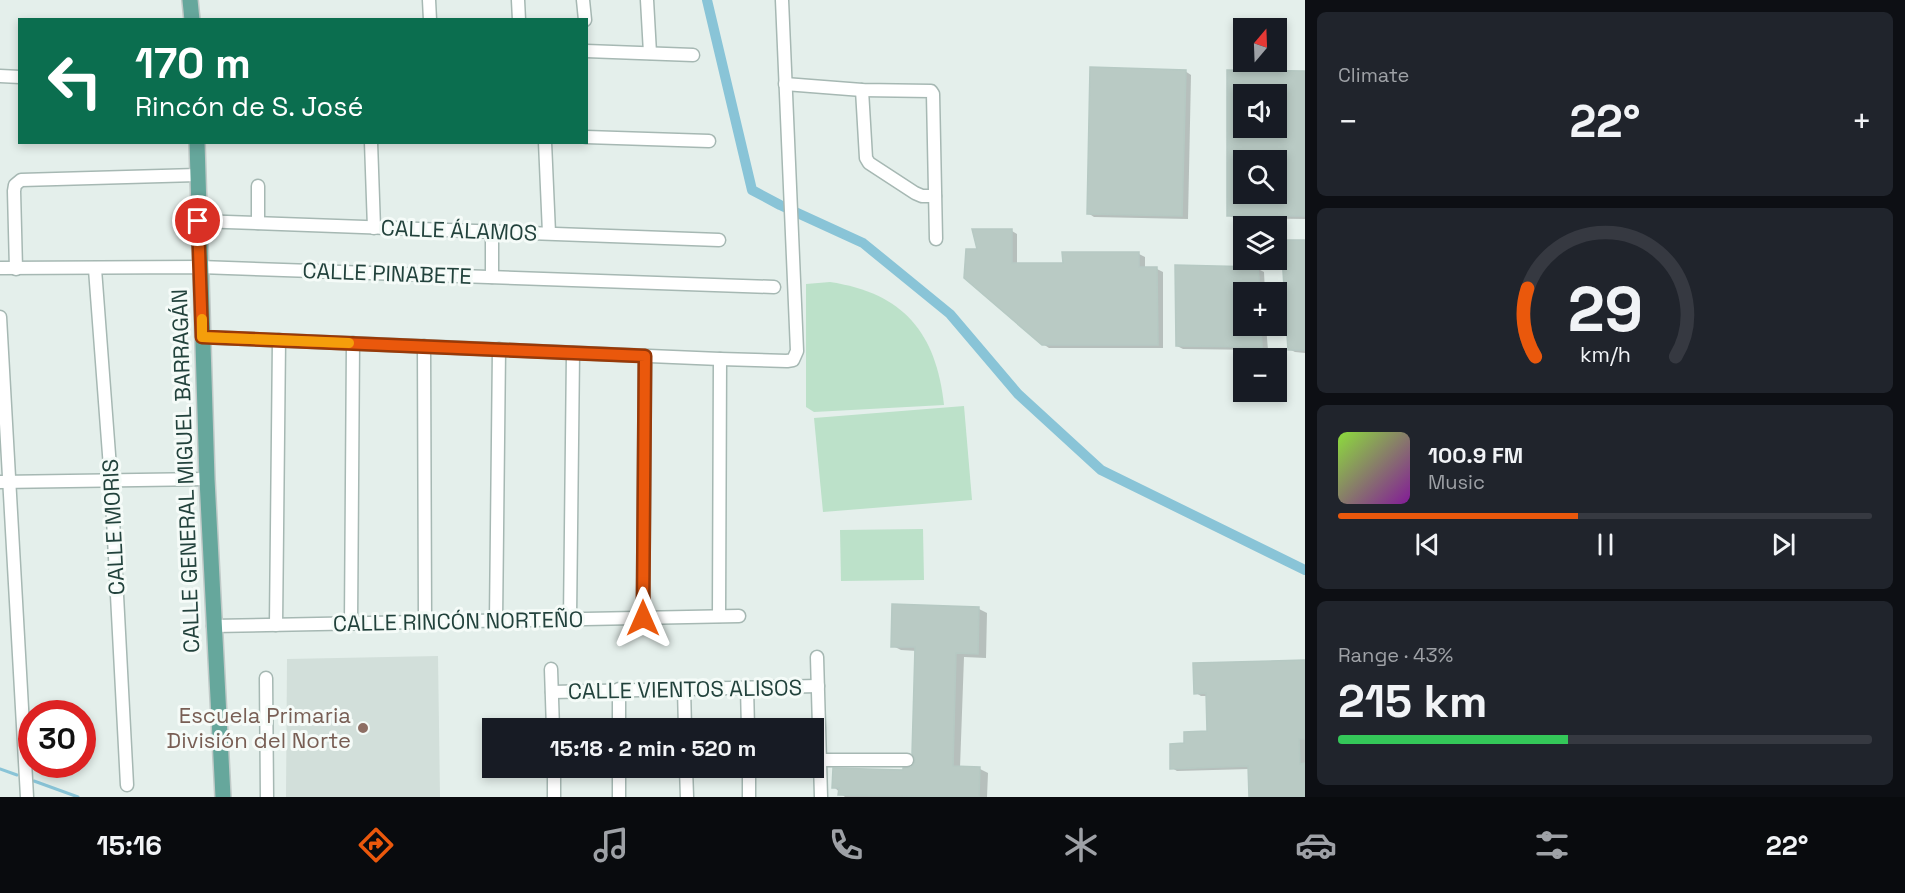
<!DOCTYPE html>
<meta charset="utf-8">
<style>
:root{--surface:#171b24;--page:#20242c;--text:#f1f3f6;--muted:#9ea1a6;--line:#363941;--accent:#ea580c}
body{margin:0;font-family:"Space Grotesk",sans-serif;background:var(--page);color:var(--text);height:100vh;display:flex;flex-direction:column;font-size:22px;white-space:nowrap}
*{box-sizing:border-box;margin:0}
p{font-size:20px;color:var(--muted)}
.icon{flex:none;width:33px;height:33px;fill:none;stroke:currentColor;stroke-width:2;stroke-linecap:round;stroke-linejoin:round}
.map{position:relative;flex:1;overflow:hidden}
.panel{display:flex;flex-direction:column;gap:12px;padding:12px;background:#0d0f14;width:600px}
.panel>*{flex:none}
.top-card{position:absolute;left:18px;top:18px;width:570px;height:126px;border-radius:0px;box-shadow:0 3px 9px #0003;background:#0b6e4f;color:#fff;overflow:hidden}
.needle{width:39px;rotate:19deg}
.fabs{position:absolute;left:1233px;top:18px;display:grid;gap:12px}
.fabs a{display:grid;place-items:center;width:54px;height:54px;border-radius:0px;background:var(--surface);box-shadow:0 3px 9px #0003;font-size:30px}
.speed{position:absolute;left:18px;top:700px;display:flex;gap:12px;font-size:30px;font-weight:700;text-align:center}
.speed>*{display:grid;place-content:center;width:78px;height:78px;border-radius:50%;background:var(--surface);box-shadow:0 3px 9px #0003;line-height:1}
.speed .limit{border:9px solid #d22;background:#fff;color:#111}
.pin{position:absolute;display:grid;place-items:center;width:51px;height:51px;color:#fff;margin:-26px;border:3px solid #fff;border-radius:50%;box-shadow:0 2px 6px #0007}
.me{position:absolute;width:66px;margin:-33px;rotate:0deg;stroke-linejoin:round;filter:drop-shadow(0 0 4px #0008)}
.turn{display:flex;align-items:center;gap:21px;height:126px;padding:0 18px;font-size:27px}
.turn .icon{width:78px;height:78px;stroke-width:2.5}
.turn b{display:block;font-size:42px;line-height:51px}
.big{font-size:45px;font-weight:800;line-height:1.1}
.panel .tile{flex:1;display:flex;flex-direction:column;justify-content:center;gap:9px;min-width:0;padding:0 21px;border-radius:9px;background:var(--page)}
.panel .dial{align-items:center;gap:0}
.dial svg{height:156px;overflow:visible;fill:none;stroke:var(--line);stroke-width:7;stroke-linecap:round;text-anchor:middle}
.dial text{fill:var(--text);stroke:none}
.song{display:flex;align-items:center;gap:18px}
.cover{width:72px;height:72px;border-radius:9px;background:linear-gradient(135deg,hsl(90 70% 55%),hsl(290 70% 35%))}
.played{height:6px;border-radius:3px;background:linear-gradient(90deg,var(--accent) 45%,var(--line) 45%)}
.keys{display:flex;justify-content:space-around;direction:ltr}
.heat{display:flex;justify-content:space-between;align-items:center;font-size:33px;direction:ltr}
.charge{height:9px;border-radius:4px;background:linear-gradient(90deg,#34c759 43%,var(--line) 0)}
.trip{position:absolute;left:482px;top:718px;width:342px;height:60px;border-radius:0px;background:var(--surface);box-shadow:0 3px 9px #0003;font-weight:800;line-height:60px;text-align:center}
.tabs{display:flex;height:96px;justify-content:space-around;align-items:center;background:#090b0e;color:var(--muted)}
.tabs .icon{width:42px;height:42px}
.tabs .selected{color:var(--accent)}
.tabs b{font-size:27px;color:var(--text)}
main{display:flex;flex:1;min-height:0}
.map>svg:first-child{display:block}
.built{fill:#d2dfda}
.green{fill:#bce1c9}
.shadow{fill:#0003;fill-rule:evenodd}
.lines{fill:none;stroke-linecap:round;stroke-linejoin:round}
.stream{stroke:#89c4d7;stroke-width:3}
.canal{stroke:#89c4d7;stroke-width:10}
.building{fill:#b9cac4;stroke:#b6c9c3;stroke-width:1.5;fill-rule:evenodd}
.minor-casing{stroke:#a6b8b3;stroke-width:15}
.major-casing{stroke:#c1cac8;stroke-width:18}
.minor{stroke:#fff;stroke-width:12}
.major{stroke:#66a79c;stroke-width:15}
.route-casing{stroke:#983908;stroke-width:15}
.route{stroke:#ea580c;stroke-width:10}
.slow{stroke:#f59e0b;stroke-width:10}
.education-dot{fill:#8d6e63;stroke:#f5fbf8;stroke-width:2}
.labels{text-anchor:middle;stroke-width:6;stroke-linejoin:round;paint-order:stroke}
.street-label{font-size:22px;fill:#22423c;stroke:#f5fbf8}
.education-label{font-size:22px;fill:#785e54;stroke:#f5fbf8;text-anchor:end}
</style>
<main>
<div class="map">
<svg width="1305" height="797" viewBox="0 0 1305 797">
<rect width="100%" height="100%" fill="#e4efeb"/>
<polygon class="built" points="438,656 440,797 286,797 287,659"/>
<g class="green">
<path d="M830 282C903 293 936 332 944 405L814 412 806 407V284Z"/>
<polygon points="964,406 972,500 823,512 814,418"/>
<polygon points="923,529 924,580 841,581 840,530"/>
</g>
<g class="shadow">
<polygon points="1185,71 1191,75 1188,219 1094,217 1088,213"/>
<path d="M1228 72H1305V219L1234 218 1228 215ZM1244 94H1276V128H1244ZM1244 160H1276V194H1244Z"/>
<polygon points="1012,231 1017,234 1017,265 1064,265 1139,254 1145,257 1145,269 1157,269 1163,272 1163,348 1049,348 1043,344 979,251"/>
<polygon points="1305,242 1305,353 1295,352 1289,349"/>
<polygon points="1258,269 1264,272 1265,292 1244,292 1244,326 1266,326 1268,350 1183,349 1177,346"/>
<polygon points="894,606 979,609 987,613 986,658 964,657 960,768 980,769 988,773 987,797 845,797 834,787 904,771 912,768 916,764 917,651 901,650 893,646"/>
<polygon points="1305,662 1305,797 1251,797 1250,769 1177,771 1172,768 1185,745 1208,733 1207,696 1201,696 1196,693"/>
</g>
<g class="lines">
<g class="stream">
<polyline points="0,769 17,775"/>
<polyline points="34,781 78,797"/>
</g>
<polyline class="canal" points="707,0 752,190 780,205 863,243 950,314 1018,394 1101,470 1305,570"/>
</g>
<g class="building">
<polygon points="1090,67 1186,70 1182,216 1087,214"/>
<path d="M1227 70 1305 71V216H1227ZM1244 94H1276V128H1244ZM1244 160H1276V194H1244Z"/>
<polygon points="972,229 1012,229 1012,263 1063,263 1062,252 1139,252 1139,267 1157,267 1158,345 1042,345 964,278 966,249 977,249"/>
<polygon points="1281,240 1305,240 1305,350 1288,350"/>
<polygon points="1175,265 1258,267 1260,292 1244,292 1244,326 1261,326 1262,347 1176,346"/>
<polygon points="892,604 979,607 978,654 956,653 953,766 980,767 979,797 838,795 839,788 832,788 833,768 903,770 903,768 911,767 914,764 915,759 912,754 915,647 891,647"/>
<polygon points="1305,660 1305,739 1299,739 1300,764 1305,763 1305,797 1249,797 1248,766 1170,769 1170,744 1184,743 1184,732 1207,731 1206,693 1194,694 1193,663"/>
</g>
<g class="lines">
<defs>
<g id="minor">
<polyline points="429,0 430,20"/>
<polyline points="518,0 519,20"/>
<polyline points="583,0 585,20"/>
<polyline points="647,0 650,53"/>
<polyline points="586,51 693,55"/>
<polyline points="0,76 20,77"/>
<polyline points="785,84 862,90 931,91 933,94 936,239"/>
<polyline points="862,90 866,158 869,163 915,193 922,196 935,196"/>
<polyline points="586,137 709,141"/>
<polyline points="371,142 374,228"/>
<polyline points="545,142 549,233"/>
<polyline points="258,186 258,223"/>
<polyline points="198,221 719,240"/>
<polyline points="0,268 200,267 774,287"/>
<polyline points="16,269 14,191 15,185 21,180 197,175"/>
<polyline points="95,269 111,481 127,785"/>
<polyline points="492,277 492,231"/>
<polyline points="0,317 27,797"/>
<polyline points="202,337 720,359 787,361 793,360 797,351 782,0"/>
<polyline points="424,346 425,622"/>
<polyline points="0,482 207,479"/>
<polyline points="719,616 720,359"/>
<polyline points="643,618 645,356"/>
<polyline points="570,619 573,353"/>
<polyline points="496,621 499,349"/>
<polyline points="351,623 353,343"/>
<polyline points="276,625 279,340"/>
<polyline points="213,626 739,616"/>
<polyline points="817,657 821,797"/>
<polyline points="551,669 553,729"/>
<polyline points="266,678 267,797"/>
<polyline points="747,687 748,729"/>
<polyline points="684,688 685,729"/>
<polyline points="619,689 619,729"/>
<polyline points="552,692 818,686"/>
<polyline points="820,760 907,760"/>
<polyline points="554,768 554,797"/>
<polyline points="619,768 619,797"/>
<polyline points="686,768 687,797"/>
<polyline points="749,768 749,797"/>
</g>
<g id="major">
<polyline points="190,0 192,20"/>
<polyline points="197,142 207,479 223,797"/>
</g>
</defs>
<use href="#minor" class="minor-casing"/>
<use href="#major" class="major-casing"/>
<use href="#minor" class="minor"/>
<use href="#major" class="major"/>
</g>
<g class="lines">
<defs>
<polyline id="route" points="198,221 202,337 645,356 643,618"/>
</defs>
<use href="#route" class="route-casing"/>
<use href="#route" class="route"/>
<polyline class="slow" points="202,319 202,337 349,343"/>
</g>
<circle class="education-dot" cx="363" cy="728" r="6"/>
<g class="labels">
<g class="street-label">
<text transform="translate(459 230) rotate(2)" y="8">CALLE ÁLAMOS</text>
<text transform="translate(387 273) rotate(2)" y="8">CALLE PINABETE</text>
<text transform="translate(185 471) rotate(-92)" y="8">CALLE GENERAL MIGUEL BARRAGÁN</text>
<text transform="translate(113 527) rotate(-93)" y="8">CALLE MORIS</text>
<text transform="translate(458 621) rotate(-1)" y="8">CALLE RINCÓN NORTEÑO</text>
<text transform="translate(685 689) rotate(-1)" y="8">CALLE VIENTOS ALISOS</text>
</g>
<g class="education-label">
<text x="351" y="723">Escuela Primaria<tspan x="351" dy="25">División del Norte</tspan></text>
</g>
</g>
</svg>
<div class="fabs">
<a><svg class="needle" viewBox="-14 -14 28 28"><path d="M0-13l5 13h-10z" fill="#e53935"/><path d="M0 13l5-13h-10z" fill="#9ea1a6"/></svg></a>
<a><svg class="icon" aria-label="sound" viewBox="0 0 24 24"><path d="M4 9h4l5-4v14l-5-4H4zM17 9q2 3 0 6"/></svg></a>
<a><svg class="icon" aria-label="search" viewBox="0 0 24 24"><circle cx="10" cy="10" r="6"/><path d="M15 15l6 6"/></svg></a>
<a><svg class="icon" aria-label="layers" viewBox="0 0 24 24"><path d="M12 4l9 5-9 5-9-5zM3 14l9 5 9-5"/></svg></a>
<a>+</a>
<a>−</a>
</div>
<div class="speed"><div class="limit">30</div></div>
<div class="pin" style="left:198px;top:221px;background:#d93025"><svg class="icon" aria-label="arrive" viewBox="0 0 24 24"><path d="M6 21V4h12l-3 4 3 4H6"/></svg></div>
<svg class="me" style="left:643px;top:618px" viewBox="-20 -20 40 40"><path d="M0-17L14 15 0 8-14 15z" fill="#ea580c" stroke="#fff" stroke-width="4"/></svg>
<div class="trip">15:18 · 2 min · 520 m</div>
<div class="top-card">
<div class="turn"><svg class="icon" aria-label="left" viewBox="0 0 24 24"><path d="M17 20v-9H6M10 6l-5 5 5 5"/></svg><div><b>170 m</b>Rincón de S. José</div></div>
</div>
</div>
<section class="panel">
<div class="tile"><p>Climate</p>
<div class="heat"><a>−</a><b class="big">22°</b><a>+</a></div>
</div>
<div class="tile dial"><svg viewBox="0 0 100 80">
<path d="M14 69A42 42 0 1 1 86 69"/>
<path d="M14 69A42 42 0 0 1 10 34" stroke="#ea580c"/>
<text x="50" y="56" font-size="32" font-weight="700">29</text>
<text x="50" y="72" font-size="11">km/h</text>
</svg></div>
<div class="tile">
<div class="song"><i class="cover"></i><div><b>100.9 FM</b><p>Music</p></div></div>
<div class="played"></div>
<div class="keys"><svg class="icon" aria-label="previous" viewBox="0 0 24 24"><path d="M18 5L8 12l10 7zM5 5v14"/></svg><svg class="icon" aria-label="pause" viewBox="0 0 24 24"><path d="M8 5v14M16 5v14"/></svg><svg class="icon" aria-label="next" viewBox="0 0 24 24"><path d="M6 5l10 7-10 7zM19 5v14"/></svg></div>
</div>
<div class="tile"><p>Range · 43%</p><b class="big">215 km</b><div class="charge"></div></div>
</section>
</main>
<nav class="tabs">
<b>15:16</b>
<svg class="icon selected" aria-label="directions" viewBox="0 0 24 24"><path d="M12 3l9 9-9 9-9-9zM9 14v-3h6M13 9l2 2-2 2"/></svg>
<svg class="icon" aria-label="music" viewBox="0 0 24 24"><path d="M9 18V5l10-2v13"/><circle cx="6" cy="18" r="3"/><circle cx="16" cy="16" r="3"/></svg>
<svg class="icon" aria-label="phone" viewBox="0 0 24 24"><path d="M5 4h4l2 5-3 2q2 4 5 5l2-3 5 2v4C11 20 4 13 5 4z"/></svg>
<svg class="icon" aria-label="climate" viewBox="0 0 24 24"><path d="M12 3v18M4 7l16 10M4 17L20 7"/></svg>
<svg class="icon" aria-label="car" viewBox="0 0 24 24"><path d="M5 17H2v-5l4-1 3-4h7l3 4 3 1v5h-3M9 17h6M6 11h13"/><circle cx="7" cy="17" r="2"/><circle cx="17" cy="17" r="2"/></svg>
<svg class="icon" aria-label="filters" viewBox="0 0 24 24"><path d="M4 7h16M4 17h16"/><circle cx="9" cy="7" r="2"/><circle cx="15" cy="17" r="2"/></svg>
<b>22°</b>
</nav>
